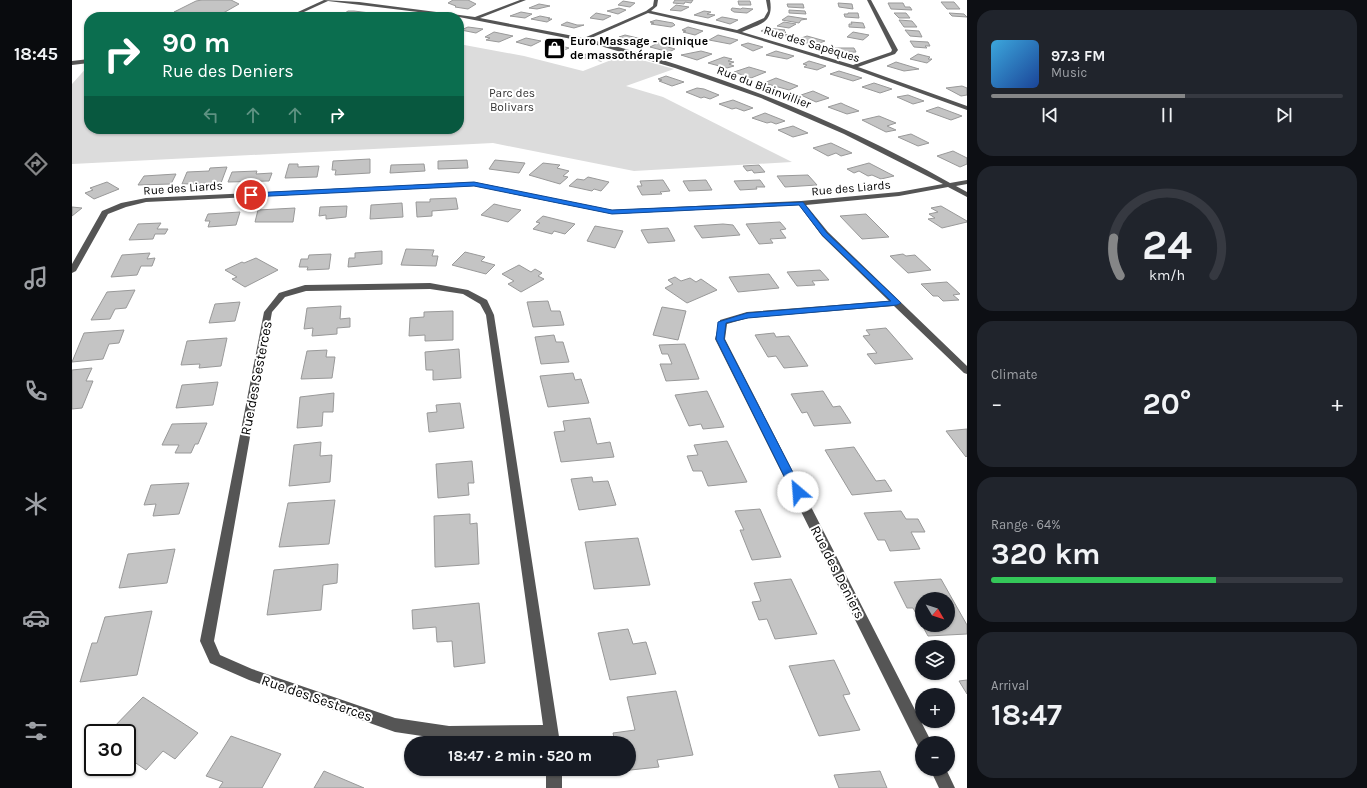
<!DOCTYPE html>
<meta charset="utf-8">
<style>
:root{--surface:#171b24;--page:#20242c;--text:#f1f3f6;--muted:#9ea1a6;--line:#363941;--accent:#858687}
body{margin:0;font-family:Karla,sans-serif;background:var(--page);color:var(--text);height:100vh;display:flex;flex-direction:column;font-size:15px;white-space:nowrap}
*{box-sizing:border-box;margin:0}
p{font-size:13px;color:var(--muted)}
.icon{flex:none;width:22px;height:22px;fill:none;stroke:currentColor;stroke-width:2;stroke-linecap:round;stroke-linejoin:round}
.map{position:relative;flex:1;overflow:hidden}
.details{display:flex;flex-direction:column;gap:10px;padding:10px;background:#0d0f14;width:400px}
.details>*{flex:none}
.banner{position:absolute;left:12px;top:12px;width:380px;height:122px;border-radius:16px;box-shadow:0 1px 3px #0004;background:#0b6e4f;color:#fff;overflow:hidden}
.needle{width:26px;rotate:129deg}
.controls{position:absolute;left:843px;top:592px;display:grid;gap:8px}
.controls a{display:grid;place-items:center;width:40px;height:40px;border-radius:50%;background:var(--surface);box-shadow:0 1px 3px #0004;font-size:20px}
.speed{position:absolute;left:12px;top:724px;display:flex;gap:8px;font-size:20px;font-weight:700;text-align:center}
.speed>*{display:grid;place-content:center;width:52px;height:52px;border-radius:50%;background:var(--surface);box-shadow:0 1px 3px #0004;line-height:1}
.speed .limit{border:2px solid #111;border-radius:6px;background:#fff;color:#111}
.pin{position:absolute;display:grid;place-items:center;width:34px;height:34px;color:#fff;margin:-17px;border:2px solid #fff;border-radius:50%;box-shadow:0 1px 4px #0007}
.me{position:absolute;width:44px;margin:-22px;rotate:333deg;stroke-linejoin:round;filter:drop-shadow(0 0 3px #0008)}
.turn{display:flex;align-items:center;gap:14px;height:84px;padding:0 12px;font-size:18px}
.turn .icon{width:52px;height:52px;stroke-width:2.5}
.turn b{display:block;font-size:28px;line-height:34px}
.lanes{display:flex;align-items:center;height:38px;padding:0 12px;background:#0003;justify-content:center;gap:20px;direction:ltr}
.lanes .off{opacity:.35}
.big{font-size:30px;font-weight:700;line-height:1.1}
.details .card{flex:1;display:flex;flex-direction:column;justify-content:center;gap:6px;min-width:0;padding:0 14px;border-radius:16px;background:var(--page)}
.details .dial{align-items:center;gap:0}
.dial svg{height:104px;overflow:visible;fill:none;stroke:var(--line);stroke-width:7;stroke-linecap:round;text-anchor:middle}
.dial text{fill:var(--text);stroke:none}
.song{display:flex;align-items:center;gap:12px}
.cover{width:48px;height:48px;border-radius:6px;background:linear-gradient(135deg,hsl(200 70% 55%),hsl(220 70% 35%))}
.played{height:4px;border-radius:2px;background:linear-gradient(90deg,var(--accent) 55%,var(--line) 55%)}
.keys{display:flex;justify-content:space-around;direction:ltr}
.heat{display:flex;justify-content:space-between;align-items:center;font-size:22px;direction:ltr}
.charge{height:6px;border-radius:3px;background:linear-gradient(90deg,#34c759 64%,var(--line) 0)}
.trip{position:absolute;left:332px;top:736px;width:232px;height:40px;border-radius:20px;background:var(--surface);box-shadow:0 1px 3px #0004;font-weight:700;line-height:40px;text-align:center}
main{display:flex;flex:1;min-height:0}
.tabs{display:flex;flex-direction:column;width:72px;justify-content:space-around;align-items:center;background:#090b0e;color:var(--muted)}
.tabs .icon{width:28px;height:28px}
.tabs .on{color:var(--accent)}
.tabs b{font-size:18px;color:var(--text)}
.map>svg:first-child{display:block}
.green{fill:#dcdcdc}
.building{fill:#c4c4c4;stroke:#999}
.lines{fill:none;stroke-linecap:round;stroke-linejoin:round}
.minor{fill:#555;fill-rule:evenodd}
.route{fill:#1a73e8;stroke:#114b97}
.labels{text-anchor:middle;stroke-width:4;stroke-linejoin:round;paint-order:stroke}
.far-poi-label{font-size:12px;font-weight:bold;fill:#000;stroke:#fff;text-anchor:start}
.far-street-label{font-size:12px;fill:#000;stroke:#fff}
.far-park-label{font-size:12px;fill:#333;stroke:#fff}
.street-label{font-size:14px;fill:#000;stroke:#fff}
</style>
<main>
<nav class="tabs">
<b>18:45</b>
<svg class="icon on" aria-label="directions" viewBox="0 0 24 24"><path d="M12 3l9 9-9 9-9-9zM9 14v-3h6M13 9l2 2-2 2"/></svg>
<svg class="icon" aria-label="music" viewBox="0 0 24 24"><path d="M9 18V5l10-2v13"/><circle cx="6" cy="18" r="3"/><circle cx="16" cy="16" r="3"/></svg>
<svg class="icon" aria-label="phone" viewBox="0 0 24 24"><path d="M5 4h4l2 5-3 2q2 4 5 5l2-3 5 2v4C11 20 4 13 5 4z"/></svg>
<svg class="icon" aria-label="climate" viewBox="0 0 24 24"><path d="M12 3v18M4 7l16 10M4 17L20 7"/></svg>
<svg class="icon" aria-label="car" viewBox="0 0 24 24"><path d="M5 17H2v-5l4-1 3-4h7l3 4 3 1v5h-3M9 17h6M6 11h13"/><circle cx="7" cy="17" r="2"/><circle cx="17" cy="17" r="2"/></svg>
<svg class="icon" aria-label="filters" viewBox="0 0 24 24"><path d="M4 7h16M4 17h16"/><circle cx="9" cy="7" r="2"/><circle cx="15" cy="17" r="2"/></svg>
</nav>
<div class="map">
<svg width="895" height="788" viewBox="0 0 895 788">
<rect width="100%" height="100%" fill="#fff"/>
<polygon class="green" points="387,44 452,56 511,71 552,55 602,69 554,86 591,97 720,162 562,171 421,143 0,164 0,84 17,65 17,129 387,129"/>
<g class="building">
<polygon points="130,0 159,0 167,4 146,16 102,12 124,1"/>
<polygon points="381,0 396,0 404,4 396,9 383,7 384,6 376,3"/>
<polygon points="603,0 621,0 619,3 613,2 612,4 601,3"/>
<polygon points="551,1 563,3 558,7 546,5"/>
<polygon points="666,1 678,1 679,5 667,5"/>
<polygon points="869,2 882,2 888,9 875,9"/>
<polygon points="766,3 780,4 781,9 767,7"/>
<polygon points="816,3 831,3 833,7 838,7 840,10 819,9"/>
<polygon points="467,4 478,6 465,9 457,8"/>
<polygon points="715,4 731,4 732,8 716,7"/>
<polygon points="604,5 617,7 609,11 598,10"/>
<polygon points="547,8 554,10 546,14 535,11"/>
<polygon points="660,8 669,9 670,8 681,9 675,13 662,12 659,10"/>
<polygon points="717,10 733,11 734,14 717,13"/>
<polygon points="276,11 282,11 298,13 288,17 270,15"/>
<polygon points="632,11 639,12 635,14 643,15 636,18 622,15"/>
<polygon points="449,12 460,14 453,18 438,16"/>
<polygon points="524,13 539,16 531,20 518,18"/>
<polygon points="776,13 786,13 787,18 773,17 772,14 776,14"/>
<polygon points="822,13 834,13 838,18 827,18"/>
<polygon points="877,13 892,14 895,17 880,16"/>
<polygon points="468,16 478,18 476,19 480,19 475,22 459,19"/>
<polygon points="716,16 735,19 729,20 727,23 710,20"/>
<polygon points="650,17 656,18 666,20 658,24 644,20"/>
<polygon points="584,20 601,23 603,25 599,27 579,24 582,23 578,22"/>
<polygon points="827,20 840,21 845,27 832,27"/>
<polygon points="495,22 505,25 512,25 502,28 489,25"/>
<polygon points="712,22 724,24 717,28 705,26"/>
<polygon points="779,22 791,23 793,28 777,27 777,24 780,24"/>
<polygon points="396,27 411,29 404,33 389,30"/>
<polygon points="616,27 631,31 623,35 611,32 614,31 610,30"/>
<polygon points="696,28 713,30 711,32 714,32 712,34 716,35 714,36 703,32 700,34 689,31"/>
<polygon points="833,30 847,31 850,37 838,36"/>
<polygon points="422,32 441,36 427,42 414,40 418,38 413,37"/>
<polygon points="781,32 797,35 791,40 775,37"/>
<polygon points="553,35 574,40 566,44 547,37"/>
<polygon points="646,35 666,40 658,44 637,40"/>
<polygon points="735,36 753,41 742,45 724,40"/>
<polygon points="454,38 469,41 459,46 444,42"/>
<polygon points="838,41 856,42 858,46 853,46 855,48 842,47"/>
<polygon points="588,42 600,45 596,47 603,49 597,52 578,47"/>
<polygon points="676,43 691,47 681,51 669,45"/>
<polygon points="482,44 497,48 488,52 477,49 482,47 478,46"/>
<polygon points="762,48 782,48 784,52 765,53"/>
<polygon points="629,51 640,54 625,60 609,55"/>
<polygon points="704,51 722,56 715,59 694,55"/>
<polygon points="517,53 537,58 529,61 506,57"/>
<polygon points="846,54 858,57 856,59 860,59 855,63 838,59"/>
<polygon points="652,57 660,59 656,61 662,62 657,64 662,66 655,68 636,63"/>
<polygon points="737,61 754,66 745,70 732,67 735,65 731,64"/>
<polygon points="824,62 847,69 832,71 815,66"/>
<polygon points="677,67 694,72 679,78 662,72"/>
<polygon points="767,71 790,78 781,81 758,74"/>
<polygon points="594,76 612,82 600,86 587,81 590,80 586,79"/>
<polygon points="704,78 726,86 717,90 692,83"/>
<polygon points="802,83 820,89 808,93 790,87"/>
<polygon points="890,86 895,88 895,95 889,96 874,88"/>
<polygon points="625,88 632,89 647,95 638,99 632,97 629,98 614,92"/>
<polygon points="741,91 757,98 744,102 729,95"/>
<polygon points="836,95 852,101 841,104 825,97"/>
<polygon points="661,100 681,108 672,111 664,108 660,109 647,104"/>
<polygon points="769,103 773,105 787,111 775,114 756,107"/>
<polygon points="866,107 890,116 879,120 854,111"/>
<polygon points="693,113 713,121 704,124 699,122 695,123 680,118"/>
<polygon points="807,116 824,123 815,126 824,130 814,132 790,120"/>
<polygon points="721,126 736,133 721,137 706,130"/>
<polygon points="839,134 857,143 846,146 826,137"/>
<polygon points="759,143 780,153 769,156 764,153 756,156 741,148"/>
<polygon points="881,151 895,158 895,164 888,167 865,156"/>
<polygon points="298,159 298,173 263,175 264,170 260,170 261,161"/>
<polygon points="395,160 396,168 366,169 366,161"/>
<polygon points="423,160 453,163 447,173 417,169"/>
<polygon points="471,163 488,165 485,168 497,171 491,176 496,177 488,184 457,175"/>
<polygon points="797,163 822,176 809,179 800,175 796,176 787,171 782,173 775,169"/>
<polygon points="217,164 226,164 226,167 247,166 245,177 213,178"/>
<polygon points="352,164 353,171 318,173 319,165"/>
<polygon points="687,165 693,172 682,173 680,170 675,171 671,166"/>
<polygon points="155,167 149,183 110,184 115,172 137,171 138,168"/>
<polygon points="185,171 184,174 200,173 197,181 156,182 160,172"/>
<polygon points="104,174 99,184 66,185 72,176"/>
<polygon points="736,175 745,185 713,187 705,176"/>
<polygon points="516,177 537,182 529,191 522,189 520,191 497,186 505,179 512,180"/>
<polygon points="591,180 598,191 588,192 590,194 570,195 565,186 570,186 568,181"/>
<polygon points="634,180 640,190 617,191 611,181"/>
<polygon points="688,180 693,187 684,187 685,189 668,190 662,181"/>
<polygon points="35,182 47,189 22,199 13,193 21,190 18,188"/>
<polygon points="384,198 386,209 360,211 360,216 345,217 344,202 358,202 358,199"/>
<polygon points="330,203 331,217 298,219 299,205"/>
<polygon points="422,204 439,208 449,210 436,222 409,215"/>
<polygon points="275,206 274,217 254,219 254,215 247,216 248,207"/>
<polygon points="869,206 895,221 895,222 870,228 856,219 863,218 857,214 866,212 859,208"/>
<polygon points="0,207 10,208 0,216"/>
<polygon points="223,208 221,222 183,222 186,210"/>
<polygon points="168,212 164,225 136,227 138,221 133,221 136,214"/>
<polygon points="794,214 817,237 790,239 768,216"/>
<polygon points="471,216 503,224 493,234 482,231 480,234 461,229 468,223 464,222"/>
<polygon points="708,222 714,229 708,230 714,238 698,239 701,243 687,244 674,224"/>
<polygon points="89,223 85,229 96,229 93,234 83,234 81,239 57,240 66,224"/>
<polygon points="651,224 661,225 668,235 630,238 622,226"/>
<polygon points="523,226 551,231 543,248 515,241"/>
<polygon points="596,228 603,241 576,243 569,230"/>
<polygon points="334,249 362,250 360,256 366,256 364,266 329,265"/>
<polygon points="310,251 310,264 276,267 277,258 283,258 283,253"/>
<polygon points="393,252 413,257 409,261 423,265 414,274 380,265"/>
<polygon points="78,253 75,259 83,258 80,266 69,266 65,275 39,277 50,255"/>
<polygon points="259,254 257,269 235,270 236,267 227,267 229,259 236,259 237,255"/>
<polygon points="831,254 834,256 843,255 859,270 836,273 818,256"/>
<polygon points="184,258 206,270 173,287 160,279 165,277 153,270 170,262 172,263"/>
<polygon points="447,265 459,272 463,269 470,273 466,276 472,279 449,292 436,284 442,281 430,274"/>
<polygon points="748,270 757,280 740,281 743,285 725,286 715,272"/>
<polygon points="697,274 707,288 666,292 657,277"/>
<polygon points="603,277 609,281 618,278 624,282 629,279 645,290 615,303 593,288 601,284 596,280"/>
<polygon points="875,282 888,294 881,295 887,300 871,301 866,296 861,296 849,284"/>
<polygon points="63,290 54,308 43,309 38,319 19,320 35,292"/>
<polygon points="476,301 479,311 488,311 492,325 461,327 455,302"/>
<polygon points="168,302 163,321 137,323 143,304"/>
<polygon points="269,306 268,319 278,318 278,327 265,328 265,334 240,336 241,328 232,329 235,308"/>
<polygon points="590,307 614,311 606,340 581,335"/>
<polygon points="381,311 381,340 353,341 353,335 337,336 338,318 352,317 352,312"/>
<polygon points="814,328 841,359 803,364 795,354 805,353 791,336 798,335 794,330"/>
<polygon points="52,330 47,343 37,344 31,359 0,362 12,333"/>
<polygon points="702,333 704,337 717,336 736,366 712,368 704,356 696,357 683,335"/>
<polygon points="482,335 484,342 491,342 497,362 469,364 463,337"/>
<polygon points="155,338 149,366 127,368 128,364 109,365 115,341"/>
<polygon points="613,344 627,379 594,381 588,364 600,364 596,354 590,354 587,345"/>
<polygon points="387,349 389,378 361,380 361,370 354,370 353,352"/>
<polygon points="255,350 254,357 263,357 260,378 229,379 235,351"/>
<polygon points="20,368 14,381 21,381 10,408 0,409 0,370"/>
<polygon points="501,373 503,380 509,379 517,403 476,407 468,376"/>
<polygon points="146,382 141,405 104,408 110,385"/>
<polygon points="635,391 652,427 631,429 629,424 617,426 603,395"/>
<polygon points="751,391 761,407 768,406 779,423 742,426 735,412 730,413 719,394"/>
<polygon points="262,393 261,412 251,412 250,426 225,428 228,397"/>
<polygon points="388,403 392,428 357,432 355,413 365,412 364,405"/>
<polygon points="518,418 525,444 538,442 542,457 489,462 482,432 493,431 491,421"/>
<polygon points="135,423 126,444 123,444 119,453 103,453 107,445 90,445 100,424"/>
<polygon points="895,429 895,456 894,457 874,431"/>
<polygon points="655,441 675,482 636,486 630,471 621,471 615,456 626,455 622,445"/>
<polygon points="249,442 248,456 260,455 258,482 217,486 222,445"/>
<polygon points="782,447 804,481 813,480 820,491 780,495 753,450"/>
<polygon points="400,461 402,483 396,483 397,495 366,498 364,464"/>
<polygon points="520,477 521,482 536,481 544,505 507,510 499,479"/>
<polygon points="117,483 107,514 81,516 84,504 72,505 79,485"/>
<polygon points="263,500 257,544 207,547 216,503"/>
<polygon points="688,509 709,557 680,560 668,530 672,530 663,511"/>
<polygon points="829,511 834,519 846,519 853,532 839,532 848,549 818,551 813,540 806,540 792,513"/>
<polygon points="398,514 398,524 405,523 407,564 363,567 362,516"/>
<polygon points="566,538 578,585 522,589 513,542"/>
<polygon points="103,549 95,583 47,588 56,554"/>
<polygon points="266,564 265,583 251,585 249,610 195,615 202,570"/>
<polygon points="719,579 745,634 703,639 695,619 687,620 680,602 689,601 682,583"/>
<polygon points="869,579 895,625 895,634 856,636 850,625 876,625 876,599 850,599 850,624 841,608 835,608 822,582"/>
<polygon points="407,603 413,663 382,667 380,641 365,642 364,627 341,629 340,610"/>
<polygon points="80,611 65,675 8,682 20,643 25,643 33,617"/>
<polygon points="556,629 561,644 574,642 584,674 538,680 526,633"/>
<polygon points="762,660 778,694 771,695 788,730 747,736 717,666"/>
<polygon points="895,680 895,694 887,681"/>
<polygon points="604,691 621,755 585,760 587,767 549,771 549,769 557,769 557,743 543,743 541,733 563,730 555,697"/>
<polygon points="71,697 126,733 103,759 91,751 74,770 55,757 55,733 36,733"/>
<polygon points="159,736 209,754 190,788 147,788 151,782 134,776"/>
<polygon points="252,771 292,788 242,788"/>
<polygon points="808,771 815,788 767,788 762,775"/>
</g>
<g class="lines">
<g class="minor">
<path d="M252 0 287 2 403 17 448 0H454L408 18 512 38 574 11 581 6 582 0H586L585 6 579 11 665 30 692 18 696 11 694 0H698C702 23 688 24 670 32L781 65 819 52 820 50 795 0H799L826 50 823 54 786 67 895 106V110L779 68 665 33 576 13 517 39C643 72 765 119 878 183L895 180V184L884 186 895 192V197L876 187 827 196 734 205 756 232 895 366V374L892 373 822 306 676 318 655 324 653 339 860 743H850V750L847 748 643 339 648 320 675 312 817 301 750 236 727 205 540 214 402 186 74 202 54 207 36 214 4 271 0 273V264L30 211 49 203 74 198 402 182 540 210 729 201 827 192 871 184 772 134 689 98 603 68 515 42 387 17 256 1 221 17H215Z"/>
<polygon points="17,59 17,63 0,65 0,61"/>
<path d="M358 283 396 290 415 300 422 315 488 743H472V739L377 740 323 732 177 680 138 663 128 641 192 312 207 293 233 285ZM358 289 391 294 408 304 414 315 471 725 377 726 323 718 180 669 148 655 142 641 200 312 213 297 234 291Z"/>
<rect x="474" y="769" width="16" height="19"/>
<polygon points="858,769 874,769 883,788 867,788"/>
</g>
</g>
<polygon class="route" points="402,182 540,210 731,202 755,233 829,303 825,305 676,318 654,323 652,339 731,492 729,495 722,495 720,492 644,339 646,322 675,313 819,301 750,235 727,205 540,214 402,186 179,197 176,195 179,193"/>
<defs>
<symbol id="shop-square" viewBox="-11 -11 22 22"><rect x="-9" y="-9" width="18" height="18" rx="4" fill="#000" stroke="#fff"/><path d="M-5-2.5h2.3a2.7 3.5 0 0 1 5.4 0H5L5.5 6h-11ZM-1.5-2.5h3a1.5 2.3 0 0 0-3 0Z" fill="#fff"/></symbol>
</defs>
<g fill-rule="evenodd">
<use href="#shop-square" x="470" y="36" width="25" height="25"/>
</g>
<g class="labels">
<g class="far-poi-label">
<text x="498" y="45">Euro Massage - Clinique<tspan x="498" dy="14">de massothérapie</tspan></text>
</g>
<g class="far-street-label">
<text transform="translate(740 44) rotate(17)" y="4">Rue des Sapèques</text>
<text transform="translate(692 87) rotate(21)" y="4">Rue du Blainvillier</text>
<text transform="translate(111 188) rotate(-4)" y="4">Rue des Liards</text>
<text transform="translate(779 188) rotate(-5)" y="4">Rue des Liards</text>
</g>
<g class="far-park-label">
<text x="440" y="97">Parc des<tspan x="440" dy="14">Bolivars</tspan></text>
</g>
<g class="street-label">
<text transform="translate(184 378) rotate(-79)" y="5">Rue des Sesterces</text>
<text transform="translate(766 572) rotate(63)" y="5">Rue des Deniers</text>
<text transform="translate(245 698) rotate(19)" y="5">Rue des Sesterces</text>
</g>
</g>
</svg>
<div class="controls">
<a><svg class="needle" viewBox="-14 -14 28 28"><path d="M0-13l5 13h-10z" fill="#e53935"/><path d="M0 13l5-13h-10z" fill="#9ea1a6"/></svg></a>
<a><svg class="icon" aria-label="layers" viewBox="0 0 24 24"><path d="M12 4l9 5-9 5-9-5zM3 14l9 5 9-5"/></svg></a>
<a>+</a>
<a>−</a>
</div>
<div class="speed"><div class="limit">30</div></div>
<div class="pin" style="left:179px;top:195px;background:#d93025"><svg class="icon" aria-label="arrive" viewBox="0 0 24 24"><path d="M6 21V4h12l-3 4 3 4H6"/></svg></div>
<svg class="me" style="left:726px;top:492px" viewBox="-20 -20 40 40"><circle r="19" fill="#fff"/><path d="M0-13L10 11 0 6-10 11z" fill="#1a73e8"/></svg>
<div class="trip">18:47 · 2 min · 520 m</div>
<div class="banner">
<div class="turn"><svg class="icon" aria-label="right" viewBox="0 0 24 24"><path d="M7 20v-9h11M14 6l5 5-5 5"/></svg><div><b>90 m</b>Rue des Deniers</div></div>
<div class="lanes"><svg class="icon off" aria-label="left" viewBox="0 0 24 24"><path d="M17 20v-9H6M10 6l-5 5 5 5"/></svg><svg class="icon off" aria-label="ahead" viewBox="0 0 24 24"><path d="M12 20V5M6 11l6-6 6 6"/></svg><svg class="icon off" aria-label="ahead" viewBox="0 0 24 24"><path d="M12 20V5M6 11l6-6 6 6"/></svg><svg class="icon" aria-label="right" viewBox="0 0 24 24"><path d="M7 20v-9h11M14 6l5 5-5 5"/></svg></div>
</div>
</div>
<section class="details">
<div class="card">
<div class="song"><i class="cover"></i><div><b>97.3 FM</b><p>Music</p></div></div>
<div class="played"></div>
<div class="keys"><svg class="icon" aria-label="previous" viewBox="0 0 24 24"><path d="M18 5L8 12l10 7zM5 5v14"/></svg><svg class="icon" aria-label="pause" viewBox="0 0 24 24"><path d="M8 5v14M16 5v14"/></svg><svg class="icon" aria-label="next" viewBox="0 0 24 24"><path d="M6 5l10 7-10 7zM19 5v14"/></svg></div>
</div>
<div class="card dial"><svg viewBox="0 0 100 80">
<path d="M14 69A42 42 0 1 1 86 69"/>
<path d="M14 69A42 42 0 0 1 9 40" stroke="#858687"/>
<text x="50" y="56" font-size="32" font-weight="700">24</text>
<text x="50" y="72" font-size="11">km/h</text>
</svg></div>
<div class="card"><p>Climate</p>
<div class="heat"><a>−</a><b class="big">20°</b><a>+</a></div>
</div>
<div class="card"><p>Range · 64%</p><b class="big">320 km</b><div class="charge"></div></div>
<div class="card"><p>Arrival</p><b class="big">18:47</b></div>
</section>
</main>
